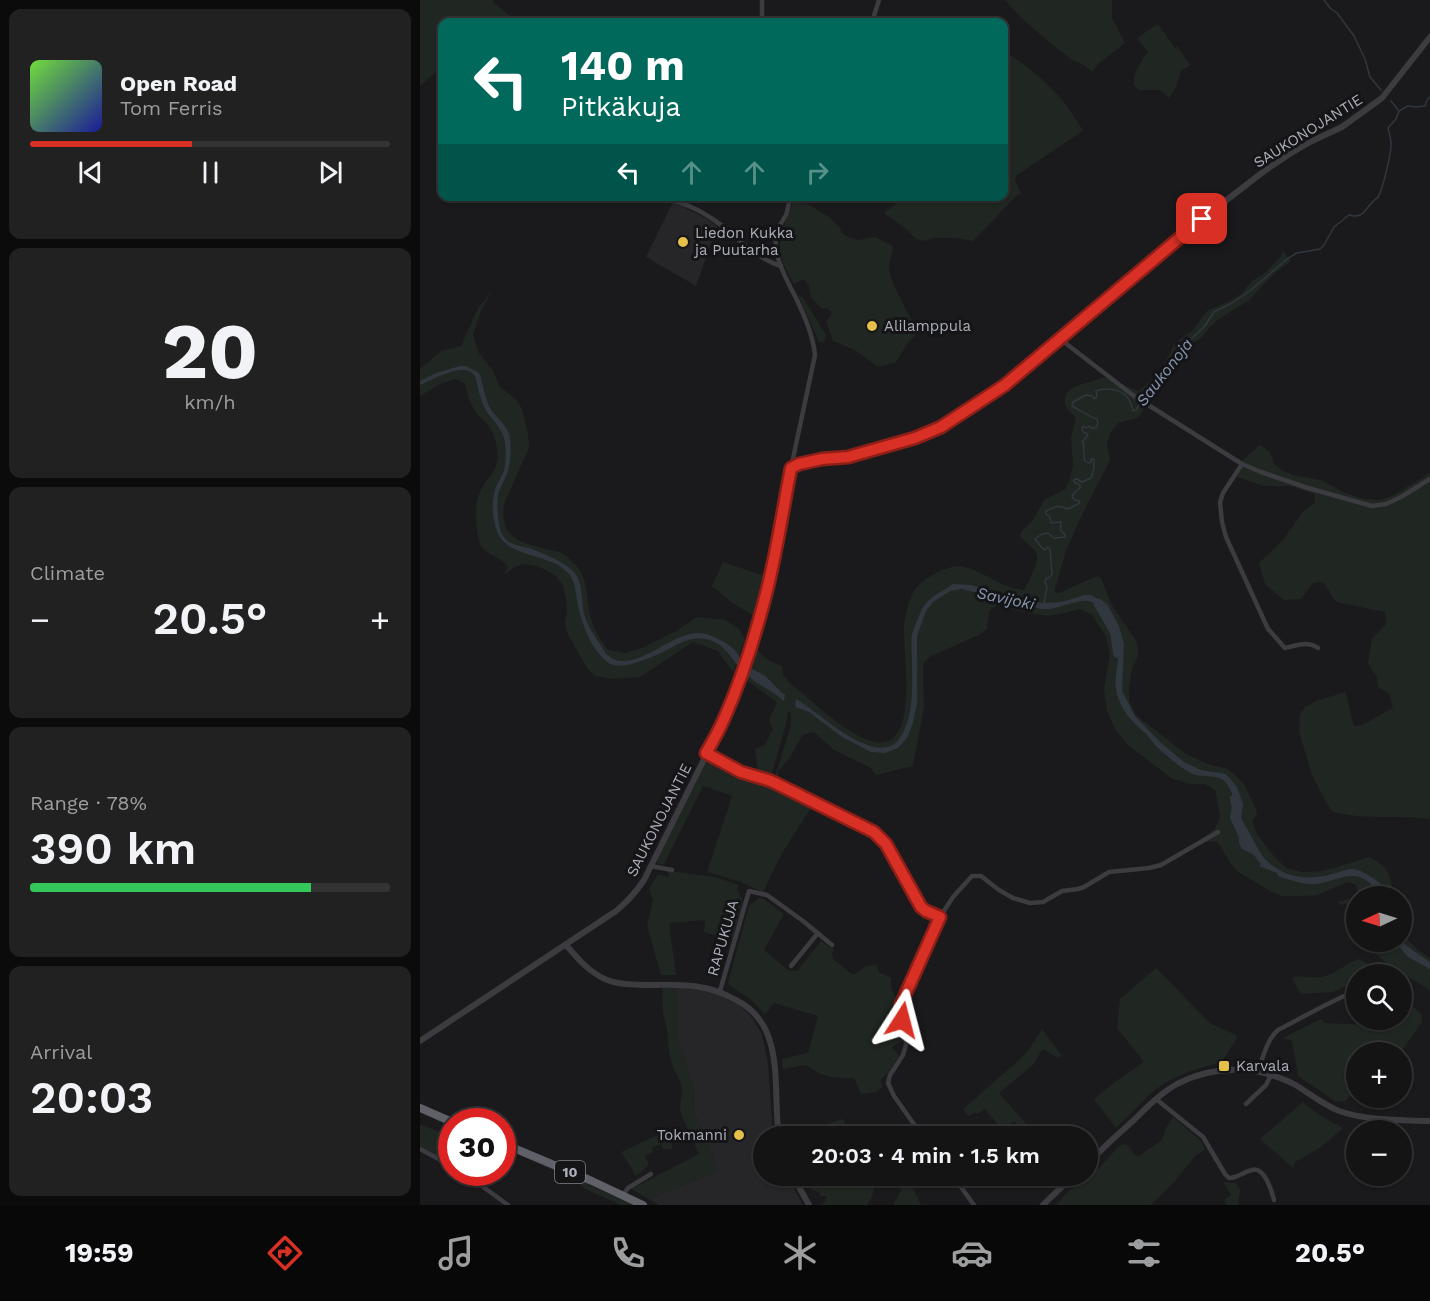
<!DOCTYPE html>
<meta charset="utf-8">
<style>
:root{--surface:#141415;--page:#212122;--text:#f1f3f6;--muted:#9d9ea0;--line:#333334;--accent:#d93025}
body{margin:0;font-family:"Work Sans",sans-serif;background:var(--page);color:var(--text);height:100vh;display:flex;flex-direction:column;font-size:22px;white-space:nowrap}
*{box-sizing:border-box;margin:0}
p{font-size:20px;color:var(--muted)}
.icon{flex:none;width:33px;height:33px;fill:none;stroke:currentColor;stroke-width:2;stroke-linecap:round;stroke-linejoin:round}
.map{position:relative;flex:1;overflow:hidden}
.sheet{display:flex;flex-direction:column;gap:9px;padding:9px;background:#0b0b0c;width:420px}
.sheet>*{flex:none}
.banner{position:absolute;left:18px;top:18px;width:570px;height:183px;border-radius:12px;box-shadow:0 2px 4px #0004,0 0 0 2px var(--line);background:#00695c;color:#fff;overflow:hidden}
.needle{width:39px;rotate:266deg}
.fabs{position:absolute;left:926px;top:886px;display:grid;gap:12px}
.fabs a{display:grid;place-items:center;width:66px;height:66px;border-radius:50%;background:var(--surface);box-shadow:0 2px 4px #0004,0 0 0 2px var(--line);font-size:30px}
.speed{position:absolute;left:18px;top:1108px;display:flex;gap:12px;font-size:30px;font-weight:700;text-align:center}
.speed>*{display:grid;place-content:center;width:78px;height:78px;border-radius:50%;background:var(--surface);box-shadow:0 2px 4px #0004,0 0 0 2px var(--line);line-height:1}
.speed .limit{border:9px solid #d22;background:#fff;color:#111}
.pin{position:absolute;display:grid;place-items:center;width:51px;height:51px;color:#fff;margin:-26px;border-radius:12px;box-shadow:0 3px 9px #0006}
.me{position:absolute;width:66px;margin:-33px;rotate:9deg;stroke-linejoin:round;filter:drop-shadow(0 0 4px #0008)}
.turn{display:flex;align-items:center;gap:21px;height:126px;padding:0 24px;font-size:27px}
.turn .icon{width:78px;height:78px;stroke-width:2.5}
.turn b{display:block;font-size:42px;line-height:51px}
.lanes{display:flex;align-items:center;height:57px;padding:0 24px;background:#0003;justify-content:center;gap:30px;direction:ltr}
.lanes .off{opacity:.35}
.big{font-size:45px;font-weight:600;line-height:1.1}
.sheet .card{flex:1;display:flex;flex-direction:column;justify-content:center;gap:9px;min-width:0;padding:0 21px;border-radius:12px;background:var(--page)}
.sheet .dial{align-items:center;gap:0}
.dial b{font-size:78px;line-height:1}
.song{display:flex;align-items:center;gap:18px}
.cover{width:72px;height:72px;border-radius:9px;background:linear-gradient(135deg,hsl(100 70% 55%),hsl(240 70% 35%))}
.played{height:6px;border-radius:3px;background:linear-gradient(90deg,var(--accent) 45%,var(--line) 45%)}
.keys{display:flex;justify-content:space-around;direction:ltr}
.heat{display:flex;justify-content:space-between;align-items:center;font-size:33px;direction:ltr}
.charge{height:9px;border-radius:4px;background:linear-gradient(90deg,#34c759 78%,var(--line) 0)}
.trip{position:absolute;left:333px;top:1126px;width:345px;height:60px;border-radius:30px;background:var(--surface);box-shadow:0 2px 4px #0004,0 0 0 2px var(--line);font-weight:600;line-height:60px;text-align:center}
.tabs{display:flex;height:96px;justify-content:space-around;align-items:center;background:#080808;color:var(--muted)}
.tabs .icon{width:42px;height:42px}
.tabs .active{color:var(--accent)}
.tabs b{font-size:27px;color:var(--text)}
main{display:flex;flex:1;min-height:0}
.map>svg:first-child{display:block}
.built{fill:#262628}
.green{fill:#202621}
.water{fill:#30373f}
.lines{fill:none;stroke-linecap:round;stroke-linejoin:round}
.stream{stroke:#30373f;stroke-width:1.5}
.river{stroke:#30373f;stroke-width:10}
.minor{stroke:#3b3b40;stroke-width:4.5}
.tertiary{stroke:#3b3b40;stroke-width:6}
.trunk{stroke:#5f6068;stroke-width:8}
.route-casing{stroke:#8d1f18;stroke-width:15}
.route{stroke:#d93025;stroke-width:10}
.poi-dot{fill:#e4c04a;stroke:#151517;stroke-width:2}
.labels{text-anchor:middle;stroke-width:6;stroke-linejoin:round;paint-order:stroke}
.shield{fill:#151517;stroke:#7f8289;stroke-width:1.5}
.shield-label{font-size:14px;font-weight:bold;fill:#adb0ba}
.street-label{font-size:15px;fill:#adb0ba;stroke:#151517}
.poi-label{font-size:15px;fill:#adb0ba;stroke:#151517;text-anchor:start}
.water-label{font-size:16px;font-style:italic;fill:#8899b2;stroke:#151517}
</style>
<main>
<section class="sheet">
<div class="card">
<div class="song"><i class="cover"></i><div><b>Open Road</b><p>Tom Ferris</p></div></div>
<div class="played"></div>
<div class="keys"><svg class="icon" aria-label="previous" viewBox="0 0 24 24"><path d="M18 5L8 12l10 7zM5 5v14"/></svg><svg class="icon" aria-label="pause" viewBox="0 0 24 24"><path d="M8 5v14M16 5v14"/></svg><svg class="icon" aria-label="next" viewBox="0 0 24 24"><path d="M6 5l10 7-10 7zM19 5v14"/></svg></div>
</div>
<div class="card dial"><b>20</b><p>km/h</p></div>
<div class="card"><p>Climate</p>
<div class="heat"><a>−</a><b class="big">20.5°</b><a>+</a></div>
</div>
<div class="card"><p>Range · 78%</p><b class="big">390 km</b><div class="charge"></div></div>
<div class="card"><p>Arrival</p><b class="big">20:03</b></div>
</section>
<div class="map">
<svg width="1010" height="1205" viewBox="0 0 1010 1205">
<rect width="100%" height="100%" fill="#1a1a1c"/>
<g class="built">
<polygon points="253,202 287,219 297,226 276,286 226,257"/>
<polygon points="256,988 275,988 298,994 320,1006 330,1015 336,1024 342,1034 348,1063 353,1137 344,1137 344,1176 367,1176 383,1205 239,1205 229,1199 297,1171 292,1154 274,1112 273,1086 257,1036"/>
</g>
<g class="green">
<polygon points="0,0 73,0 73,2 97,22 22,22 22,67 0,86"/>
<polygon points="585,0 692,0 692,18 705,43 678,64 672,72 664,65 652,60 633,45 601,18"/>
<path d="M738 24 755 48 757 46 770 65 761 71 756 87 749 98 740 90H720C717 88 714 86 714 82 713 72 723 59 728 52L717 38Z"/>
<path d="M584 51C603 63 630 84 644 102 651 111 656 121 663 130L661 132 597 175 595 180 601 193 595 197 553 241 537 238H513L503 241 496 239 487 230 464 213 482 199 483 197 584 196Z"/>
<path d="M376 197 409 217 419 227 422 233 430 238 438 240 455 237 473 246C473 254 469 260 469 269 471 284 491 318 498 333L490 340 475 363 458 367 435 350 413 341 406 321 412 314 407 308 402 309 391 297 389 286 384 279 374 284C359 259 355 245 367 218 371 210 371 203 376 197Z"/>
<path d="M863 251 871 261 855 273 828 301 799 319 790 327 780 339 766 347 756 358 729 398 721 414 717 418 698 423 691 432 687 443 690 460 661 517 646 551 635 588V592L639 593 677 576 681 578 691 604 715 639 718 648V656L712 669 709 688V701L716 715 766 754 788 764 805 768 813 773 824 784 836 809 837 815 832 821 837 834 851 853 866 868 882 872 903 871 949 857C969 866 972 876 973 897H936V906L931 903 920 905 918 902 933 898 938 892 936 885 928 882 898 895 884 896H862L852 892 818 872 811 864 798 843 794 841 784 842 781 839 795 829 800 816 795 790 785 784H770L751 778 707 744 696 731 687 711 684 689 690 654 686 636 671 614 659 609 645 613 627 616 595 610 579 605 573 607 569 612 567 628 559 635 509 657 505 661 503 667 504 707 493 766 456 775 451 768 414 750 394 732 383 735C375 747 370 760 359 770L358 776 364 782 363 784 354 780 371 725V714L368 711 366 724 351 778 338 775 335 749 345 745 353 729 349 721 357 702 323 678 336 645C342 658 348 661 362 666L363 674 370 683C392 701 422 730 448 740 503 760 482 653 484 626 485 615 488 602 494 591 501 580 519 570 532 567 552 561 580 589 604 590 608 583 618 564 617 556 616 549 605 542 600 537L601 532 613 520 624 500 645 489 650 479 653 465 651 438 656 418C653 413 646 410 645 403 643 387 663 384 673 381 676 380 679 378 683 378 690 378 711 389 719 391L740 371 754 345 760 339 771 332 787 311 809 301 821 294 832 281 845 273 861 256Z"/>
<path d="M72 291 61 311 53 335 59 353 73 371 80 387 96 399 102 409 108 433 109 448 84 504C80 537 97 541 125 549 132 551 140 550 146 556 150 560 156 564 159 569 169 584 166 602 171 618 174 630 181 640 188 650L206 653 224 647 256 631 277 617 305 620 319 629 325 640 313 672 298 651 273 642 220 677 192 679 175 676 167 668 148 635 145 623 147 611 146 599 143 586 136 576 118 566 103 564 93 568 84 575 88 567C82 557 65 555 60 544 56 534 54 503 59 494 68 474 83 469 76 444 75 437 71 428 66 423 62 418 57 415 54 409 49 401 47 392 45 383L35 379 20 384 0 396V369L21 351 41 346 57 310Z"/>
<polygon points="378,295 383,298 406,335 404,342 399,342"/>
<path d="M840 445 850 452 854 464 862 470 873 475 901 480 923 492 943 499 961 500 974 495 1010 473V819C978 815 944 820 913 812L907 804 892 775 879 732 880 714 886 706 890 705 896 701 925 692C930 704 930 715 934 726L942 725 973 708 969 694 958 687 957 678 948 663 952 639 966 624 965 612 916 602 903 582 893 583 881 599 864 600 845 584 839 563 863 540 883 512 895 503V494L870 486H844L812 475 822 461Z"/>
<polygon points="303,562 345,576 343,592 334,616 314,604 292,586"/>
<polygon points="288,757 319,773 347,781 394,803 361,855 343,892 318,881 287,872 312,796 283,786 244,864 238,864 237,859"/>
<polygon points="248,871 296,877 318,885 317,890 323,901 312,940 284,932 285,920 249,923 256,975 241,975 227,925 233,900 229,889 238,874 249,877"/>
<path d="M339 898 344 899 364 914 344 950 368 970 377 971 401 941 414 950 412 953 413 959 433 975 445 967 456 964 459 972 471 978V987L475 997 479 1002 483 1043H477L472 1047 479 1056 468 1073 461 1079 462 1087 457 1092 441 1094 434 1078C413 1079 403 1077 386 1065L363 1069 362 1059 388 1053 398 1016 354 1003 345 1014 330 999 309 985 308 982 329 906Z"/>
<polygon points="981,933 997,949 1010,958 1010,990 972,967 957,955 948,942 981,942"/>
<path d="M938 959 945 962 959 975H936V981L913 992 881 994 872 978C882 974 892 979 902 977 915 974 926 964 938 959Z"/>
<path d="M736 968 790 1023 816 1035 817 1038 801 1063C776 1068 749 1077 729 1095 718 1106 707 1117 696 1128L674 1099 695 1082 724 1062 697 1028 700 999Z"/>
<polygon points="242,988 256,988 257,1036 273,1086 274,1112 292,1154 297,1171 229,1199 211,1189 279,1154 261,1114 260,1107 262,1092 260,1081 253,1067 249,1053 247,1029 243,1013"/>
<polygon points="981,995 1002,1015 1002,1022 980,1053 936,1053 936,1090 924,1102 915,1101 878,1076 872,1041 863,1038 901,1019 904,1023 951,1025 960,1020 981,1020"/>
<polygon points="622,1029 642,1056 638,1058 623,1049 613,1065 579,1093 608,1126 611,1125 612,1128 603,1131 594,1121 582,1130 565,1109 557,1114 555,1112 548,1116 543,1109 600,1059 609,1049"/>
<polygon points="883,1102 898,1114 923,1128 900,1148 875,1162 873,1168 840,1139"/>
<polygon points="753,1117 781,1141 785,1150 776,1155 755,1181 731,1205 636,1205 650,1190 659,1185 679,1168 700,1145 706,1144 715,1155 719,1156 742,1140 746,1128"/>
<polygon points="421,1119 425,1121 424,1125 419,1129 412,1137 368,1137 368,1135 383,1136 397,1124 406,1125"/>
<polygon points="0,1124 31,1137 31,1166 0,1149"/>
<polygon points="246,1131 253,1148 250,1149 243,1149 241,1144 232,1148 233,1152 225,1156 229,1164 223,1171 215,1176 212,1169 201,1152"/>
<polygon points="101,1156 138,1171 215,1205 201,1205 165,1189 155,1180"/>
<path d="M383 1176H410L419 1185 426 1186 442 1176 454 1179C456 1189 452 1197 447 1205H402L405 1202 407 1196H401L399 1192 391 1190Z"/>
<polygon points="478,1176 487,1176 501,1205 473,1205 481,1191"/>
<polygon points="803,1181 809,1183 816,1183 820,1190 818,1205 807,1205 804,1200 811,1195"/>
</g>
<g class="water">
<path d="M40 366H46L59 373C64 385 64 397 70 408 77 419 88 425 90 438 91 448 91 461 88 470 86 478 82 484 79 491 76 500 78 524 81 532 87 546 99 545 112 549 125 554 142 561 152 570 164 581 161 600 164 614 168 629 179 641 186 654 215 680 253 625 286 634 296 637 311 644 317 653 320 657 319 658 322 661 328 668 338 671 345 676 351 681 356 687 362 693L365 694 364 701C359 697 354 693 349 690 344 687 338 684 334 681 329 676 321 670 317 665 309 655 305 646 292 641 272 633 258 645 241 653 233 657 224 660 215 663 208 665 201 667 193 665 173 657 160 620 157 600 155 590 155 582 149 574 131 552 87 559 77 531 72 518 71 500 76 487 79 480 84 473 85 466 86 458 86 450 85 443 84 431 74 422 67 412 61 402 58 390 56 378 54 375 52 372 49 371 36 366 11 380 0 385V381L16 373Z"/>
<path d="M533 584 550 585 608 601 623 603 642 602 664 595H671L687 604 699 626 704 644 702 691 715 716 740 742 764 762 781 770 806 774 817 787 823 804 821 820C833 834 837 855 853 866 872 879 890 880 912 874 917 873 924 870 930 869 941 869 952 877 960 883L963 897H958C956 890 953 886 947 881 933 869 913 882 896 884 886 885 873 881 863 878L858 876 857 873 839 866 841 864 833 854 822 849C816 841 820 833 818 823 816 810 815 795 807 784 799 773 784 778 773 774 761 769 746 755 736 746 732 742 729 736 724 732 714 723 708 718 701 705 690 681 699 673 698 651 697 637 691 624 683 613 680 610 677 605 674 603 663 596 642 608 630 609 627 609 624 609 621 609L542 589 530 591 513 602 506 611 497 636V703L493 723 487 738 478 748 465 753 451 752 422 737 389 712 375 707 376 699C402 715 424 739 454 747 464 749 473 747 479 739 495 717 492 684 492 658 492 650 490 639 493 631 497 621 502 605 510 599 516 594 526 589 533 584Z"/>
<polygon points="981,940 988,947 1010,962 1010,969 988,957 975,942 981,942"/>
</g>
<g class="lines">
<g class="stream">
<polyline points="904,0 911,9 917,13 934,36 945,59 950,77 961,90"/>
<polyline points="971,101 978,110"/>
<path d="M723 399 739 379 751 358 784 327 794 312 812 303 831 290 867 259 877 253 900 249 904 245 914 227 929 215C939 218 943 214 948 207 951 203 955 200 958 197 963 189 970 157 971 147 972 141 969 134 968 128L976 119 979 111 988 106 996 107 1005 106 1007 100 1010 97"/>
<path d="M624 604 627 587 625 583 626 579 630 577 632 574 630 549 628 547 625 550 623 549 615 539 622 534 628 533 634 538 645 537V534C639 531 641 528 641 522L631 523 630 517 626 514V511L638 506 648 509 660 503 659 501 655 500 652 497 654 493 660 488V485L654 482V480L657 479 662 482 671 478 674 468V459H671V462L668 463 665 461C664 457 663 448 664 444L662 442 668 435 666 433 663 432 662 429 663 426 666 428 669 426 671 428H676L678 423 677 419C668 416 660 410 652 406L653 402 666 395 672 396 674 399 677 396 676 391C685 387 700 389 706 396 710 400 712 406 713 411L716 410 721 403"/>
</g>
<g class="river">
<polyline points="679,604 695,632 698,653"/>
<polyline points="815,799 817,807 815,817 824,836"/>
</g>
<g class="minor">
<polyline points="342,0 342,22"/>
<polyline points="452,22 459,0"/>
<path d="M229 196C250 198 273 206 291 218 315 233 333 258 361 266"/>
<path d="M370 196C369 203 368 209 366 215 362 222 357 228 356 236 353 256 367 281 376 298 384 315 393 335 395 355L371 468"/>
<polyline points="640,339 714,396 822,464 841,472 888,488 952,506 966,504 981,497 1010,479"/>
<path d="M822 464 803 493 800 502 802 522 806 537 848 629 865 648C876 645 888 641 898 648"/>
<polyline points="286,753 321,772 351,781 454,832 466,844 501,907 506,911 520,917 481,1004 480,1014 486,1033 486,1045 483,1055 470,1075 468,1083 474,1096 503,1137"/>
<polyline points="231,866 252,870"/>
<polyline points="520,917 533,897 552,876 561,876 579,890 593,898 610,903 623,902 642,891 658,889 664,887 689,872 729,868 741,865 798,832"/>
<polyline points="371,966 398,933"/>
<polyline points="300,991 329,891 347,895 383,921 412,945"/>
<path d="M838 1071C843 1058 847 1039 858 1030 882 1018 905 1004 929 994"/>
<path d="M736 1099 783 1137 805 1174 809 1178C818 1178 823 1172 832 1170 844 1166 852 1191 854 1200"/>
<polyline points="826,1104 846,1085 851,1075"/>
<polyline points="617,1128 624,1137"/>
<polyline points="0,1149 32,1166"/>
<polyline points="44,1173 88,1205"/>
<polyline points="533,1176 554,1205"/>
<polyline points="203,1195 208,1188 231,1174"/>
</g>
<g class="tertiary">
<path d="M146 945C158 959 170 973 187 980 199 985 211 984 223 985 258 985 285 982 316 1000 330 1007 341 1019 347 1033 360 1064 354 1104 359 1137"/>
<path d="M0 1041 196 911C207 902 216 892 224 880L303 721 326 659 347 590 371 468 379 464 402 459 428 457 443 453 495 438 521 427 585 385 782 219 843 172 868 155 890 142 922 127 962 98 1010 37"/>
<path d="M668 1163C683 1148 699 1133 715 1119 728 1106 741 1093 757 1084 793 1065 835 1065 872 1083 888 1092 902 1104 919 1111 948 1121 980 1120 1010 1121"/>
<polyline points="373,1176 389,1205"/>
<polyline points="623,1205 653,1176"/>
</g>
<g class="trunk">
<polyline points="0,1108 32,1122"/>
<polyline points="82,1143 172,1181 223,1205"/>
</g>
</g>
<g class="lines">
<defs>
<path id="route" d="M482 1020 480 1010 481 1004 520 917 506 911 501 907 466 844 454 832 351 781 321 772 286 753C292 743 298 732 303 721 322 679 336 634 347 590 357 550 363 509 371 468L379 464 402 459 428 457 442 453 495 438 521 427 585 385 782 219"/>
</defs>
<use href="#route" class="route-casing"/>
<use href="#route" class="route"/>
</g>
<g class="poi-dot">
<circle cx="263" cy="242" r="6"/>
<circle cx="452" cy="326" r="6"/>
<rect x="798" y="1060" width="12" height="12" rx="3"/>
<circle cx="319" cy="1135" r="6"/>
</g>
<g class="labels">
<rect class="shield" x="135" y="1161" width="30" height="22" rx="4.5"/>
<g class="shield-label">
<text x="150" y="1177">10</text>
</g>
<g class="street-label">
<text transform="translate(888 131) rotate(-32)" y="5">SAUKONOJANTIE</text>
<text transform="translate(239 820) rotate(-63)" y="5">SAUKONOJANTIE</text>
<text transform="translate(303 938) rotate(-74)" y="5">RAPUKUJA</text>
</g>
<g class="poi-label">
<text x="275" y="238">Liedon Kukka<tspan x="275" dy="17">ja Puutarha</tspan></text>
<text x="464" y="331">Alilamppula</text>
<text x="816" y="1071">Karvala</text>
<text x="307" y="1140" text-anchor="end">Tokmanni</text>
</g>
<g class="water-label">
<text transform="translate(744 372) rotate(-52)" y="6">Saukonoja</text>
<text transform="translate(586 598) rotate(12)" y="6">Savijoki</text>
</g>
</g>
</svg>
<div class="fabs">
<a><svg class="needle" viewBox="-14 -14 28 28"><path d="M0-13l5 13h-10z" fill="#e53935"/><path d="M0 13l5-13h-10z" fill="#9d9ea0"/></svg></a>
<a><svg class="icon" aria-label="search" viewBox="0 0 24 24"><circle cx="10" cy="10" r="6"/><path d="M15 15l6 6"/></svg></a>
<a>+</a>
<a>−</a>
</div>
<div class="speed"><div class="limit">30</div></div>
<div class="pin" style="left:782px;top:219px;background:#d93025"><svg class="icon" aria-label="arrive" viewBox="0 0 24 24"><path d="M6 21V4h12l-3 4 3 4H6"/></svg></div>
<svg class="me" style="left:482px;top:1020px" viewBox="-20 -20 40 40"><path d="M0-17L14 15 0 8-14 15z" fill="#d93025" stroke="#fff" stroke-width="4"/></svg>
<div class="trip">20:03 · 4 min · 1.5 km</div>
<div class="banner">
<div class="turn"><svg class="icon" aria-label="left" viewBox="0 0 24 24"><path d="M17 20v-9H6M10 6l-5 5 5 5"/></svg><div><b>140 m</b>Pitkäkuja</div></div>
<div class="lanes"><svg class="icon" aria-label="left" viewBox="0 0 24 24"><path d="M17 20v-9H6M10 6l-5 5 5 5"/></svg><svg class="icon off" aria-label="ahead" viewBox="0 0 24 24"><path d="M12 20V5M6 11l6-6 6 6"/></svg><svg class="icon off" aria-label="ahead" viewBox="0 0 24 24"><path d="M12 20V5M6 11l6-6 6 6"/></svg><svg class="icon off" aria-label="right" viewBox="0 0 24 24"><path d="M7 20v-9h11M14 6l5 5-5 5"/></svg></div>
</div>
</div>
</main>
<nav class="tabs">
<b>19:59</b>
<svg class="icon active" aria-label="directions" viewBox="0 0 24 24"><path d="M12 3l9 9-9 9-9-9zM9 14v-3h6M13 9l2 2-2 2"/></svg>
<svg class="icon" aria-label="music" viewBox="0 0 24 24"><path d="M9 18V5l10-2v13"/><circle cx="6" cy="18" r="3"/><circle cx="16" cy="16" r="3"/></svg>
<svg class="icon" aria-label="phone" viewBox="0 0 24 24"><path d="M5 4h4l2 5-3 2q2 4 5 5l2-3 5 2v4C11 20 4 13 5 4z"/></svg>
<svg class="icon" aria-label="climate" viewBox="0 0 24 24"><path d="M12 3v18M4 7l16 10M4 17L20 7"/></svg>
<svg class="icon" aria-label="car" viewBox="0 0 24 24"><path d="M5 17H2v-5l4-1 3-4h7l3 4 3 1v5h-3M9 17h6M6 11h13"/><circle cx="7" cy="17" r="2"/><circle cx="17" cy="17" r="2"/></svg>
<svg class="icon" aria-label="filters" viewBox="0 0 24 24"><path d="M4 7h16M4 17h16"/><circle cx="9" cy="7" r="2"/><circle cx="15" cy="17" r="2"/></svg>
<b>20.5°</b>
</nav>
